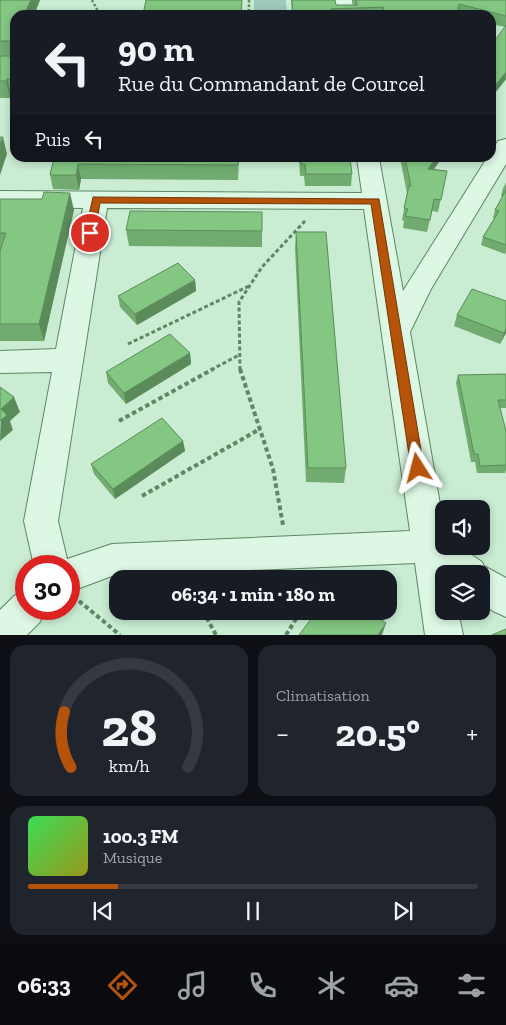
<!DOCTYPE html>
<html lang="fr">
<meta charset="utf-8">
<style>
:root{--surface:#171b24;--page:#20242c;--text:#f1f3f6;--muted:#9ea1a6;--line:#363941;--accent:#b45309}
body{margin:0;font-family:"Zilla Slab",serif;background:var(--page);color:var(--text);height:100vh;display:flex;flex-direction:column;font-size:19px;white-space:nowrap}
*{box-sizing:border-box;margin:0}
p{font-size:16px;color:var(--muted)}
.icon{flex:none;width:28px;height:28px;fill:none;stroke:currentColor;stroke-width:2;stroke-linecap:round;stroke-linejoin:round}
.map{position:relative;height:635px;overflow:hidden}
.details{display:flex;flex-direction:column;gap:10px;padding:10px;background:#0d0f14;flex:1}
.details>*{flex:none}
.hud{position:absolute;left:10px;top:10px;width:486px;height:152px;border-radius:15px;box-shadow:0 2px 8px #0003;background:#171b24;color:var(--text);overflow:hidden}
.tools{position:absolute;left:435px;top:500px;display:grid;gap:10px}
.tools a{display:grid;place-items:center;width:55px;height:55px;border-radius:10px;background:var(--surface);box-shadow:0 2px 8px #0003;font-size:25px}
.speed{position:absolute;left:15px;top:555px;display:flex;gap:10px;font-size:25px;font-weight:700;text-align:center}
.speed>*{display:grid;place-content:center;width:65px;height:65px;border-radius:50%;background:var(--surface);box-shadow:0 2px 8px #0003;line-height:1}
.speed .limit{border:8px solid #d22;background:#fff;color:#111}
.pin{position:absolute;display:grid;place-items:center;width:42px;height:42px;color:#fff;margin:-21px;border:2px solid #fff;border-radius:50%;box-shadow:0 1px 5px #0007}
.me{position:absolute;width:55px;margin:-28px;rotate:351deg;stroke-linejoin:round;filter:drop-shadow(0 0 4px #0008)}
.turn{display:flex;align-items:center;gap:18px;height:105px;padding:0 25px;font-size:22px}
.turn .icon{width:65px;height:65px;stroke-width:2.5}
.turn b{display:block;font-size:35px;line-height:42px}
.then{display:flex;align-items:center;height:48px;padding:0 25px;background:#0003;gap:10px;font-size:19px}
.big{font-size:38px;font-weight:700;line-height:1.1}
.details .tile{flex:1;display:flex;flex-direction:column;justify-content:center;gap:8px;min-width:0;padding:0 18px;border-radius:15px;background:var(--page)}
.details .dial{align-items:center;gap:0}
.dial svg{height:130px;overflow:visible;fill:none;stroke:var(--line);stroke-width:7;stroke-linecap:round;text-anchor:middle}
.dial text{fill:var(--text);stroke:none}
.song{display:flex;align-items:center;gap:15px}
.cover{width:60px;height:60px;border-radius:8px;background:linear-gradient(135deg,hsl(130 70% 55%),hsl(60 70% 35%))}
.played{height:5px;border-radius:2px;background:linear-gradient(90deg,var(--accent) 20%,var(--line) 20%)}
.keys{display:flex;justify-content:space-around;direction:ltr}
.heat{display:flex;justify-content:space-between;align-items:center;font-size:28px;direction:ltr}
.details .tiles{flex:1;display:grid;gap:10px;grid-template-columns:1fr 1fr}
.tile:last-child{grid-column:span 2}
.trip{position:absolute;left:109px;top:570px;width:288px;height:50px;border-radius:15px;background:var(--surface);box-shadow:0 2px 8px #0003;font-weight:700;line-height:50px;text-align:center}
.menu{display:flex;height:80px;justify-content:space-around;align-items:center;background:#090b0e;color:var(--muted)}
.menu .icon{width:35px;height:35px}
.menu .on{color:var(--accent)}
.menu b{font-size:22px;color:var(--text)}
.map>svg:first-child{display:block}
.green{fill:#9ec9bc}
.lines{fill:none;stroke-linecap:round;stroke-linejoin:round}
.minor-casing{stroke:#5f8763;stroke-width:2}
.path-far2{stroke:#5f8763;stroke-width:2.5;stroke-dasharray:2.5 2;stroke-linecap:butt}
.path-far1{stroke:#5f8763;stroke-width:3;stroke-dasharray:4 2.5;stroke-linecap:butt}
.path{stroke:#5f8763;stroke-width:4;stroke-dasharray:4.5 3;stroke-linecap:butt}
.minor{fill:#dcf7e3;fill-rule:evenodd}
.wall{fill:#71ab70}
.shaded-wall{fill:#5c8b5b}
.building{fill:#83c782;stroke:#5c8b5b}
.route{fill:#b45309;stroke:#753606}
</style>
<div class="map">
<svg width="506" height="635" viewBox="0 0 506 635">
<rect width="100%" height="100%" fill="#c9ecd3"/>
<polygon class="green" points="254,0 286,0 287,15 254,15"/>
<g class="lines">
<defs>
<g id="minor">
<polygon points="334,0 352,0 354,15 336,15"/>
<path d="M506 139V164L431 289 410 332 444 527V546H459L482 562 484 566 506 578V617L493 611 481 603V574H444V611H458L463 635H425L415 563 112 576 69 592V566H34L24 521 52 372 0 373V351L56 349 83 208 0 207V191L362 193 357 158H379L403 291 487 158H491C491 151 494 147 498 141ZM107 208 364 209 410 531 112 544 67 559 58 521Z"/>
<polygon points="26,591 26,609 45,609 40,622 27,635 0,635 0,610 14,596"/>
</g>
</defs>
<use href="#minor" class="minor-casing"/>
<g class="path-far2">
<polyline points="92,0 100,15"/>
<polyline points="249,0 249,15"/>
</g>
<g class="path-far1">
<polyline points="128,344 249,286"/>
<polyline points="211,370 239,355"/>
<polyline points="240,370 239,302 262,267 305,221"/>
</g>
<g class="path">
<polyline points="240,369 273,469 283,525"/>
<polyline points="119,421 213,369"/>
<polyline points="142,496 260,429"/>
<polyline points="79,601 120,635"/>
<polyline points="203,611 216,635"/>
<polyline points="286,635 301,611"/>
</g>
<use href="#minor" class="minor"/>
</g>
<g class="wall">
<polygon points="0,0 40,0 34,15 15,15 15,95 11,95 10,98 0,98"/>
<polygon points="291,0 335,0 336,5 354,5 353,0 506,0 506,79 491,98 491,46 505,27 491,24 491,15 292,15"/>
<polygon points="36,158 239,158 238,180 81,179 79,190 53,189 50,175 54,158"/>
<polygon points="299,158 350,158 352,174 351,186 305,186 304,176 300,176"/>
<polygon points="400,158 442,158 434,169 447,171 438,212 432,211 427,232 403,228 404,221 402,220 407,193"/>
<polygon points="506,183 506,252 505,254 481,245 483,237 494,219 493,218 495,210 503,196 501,196 503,188"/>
<polygon points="0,199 74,210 44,341 0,341"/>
<polygon points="126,230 262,231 262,247 129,246"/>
<polygon points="296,232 346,468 344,483 306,482 295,248"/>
<polygon points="195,280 196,291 137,325 120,307 118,296"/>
<polygon points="506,301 506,333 500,344 454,326 457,315"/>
<polygon points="190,353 191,364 126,404 108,383 106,372"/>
<polygon points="506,374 506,408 500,408 506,431 506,470 505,473 477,473 475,462 471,462 456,383 458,375"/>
<polygon points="183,441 185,451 115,499 94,474 91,464"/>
</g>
<g class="shaded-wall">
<polygon points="31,0 40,0 34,15 24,15"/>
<polygon points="506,72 506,79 491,98 494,87"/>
<polygon points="7,79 11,95 10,98 6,81"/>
<polygon points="3,137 7,154 0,175 0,145"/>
<polygon points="436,158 442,158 425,181 428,169"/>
<polygon points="78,164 81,179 79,190 76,175"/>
<polygon points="70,193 74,210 44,341 39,324"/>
<polygon points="195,280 196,291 137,325 135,314"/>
<polygon points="506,329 506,333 500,344 504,333"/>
<polygon points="190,353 191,364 126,404 124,393"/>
<polygon points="14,397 20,412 10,421 13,430 0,441 1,409"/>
<polygon points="183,441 185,451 115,499 113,489"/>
<polygon points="386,623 382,635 378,635"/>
</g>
<g class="building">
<polygon points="0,0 31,0 24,15 15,15 15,79 7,79 6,81 0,81 0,56 12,56 12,41 0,41"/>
<polygon points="146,0 242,0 241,15 143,15"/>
<polygon points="292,0 335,0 336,5 357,5 356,0 506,0 506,16 459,4 457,15 384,15 383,7 331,9 332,15 293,15"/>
<polygon points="506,25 506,72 494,87 491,86 491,46"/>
<polygon points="0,137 3,137 0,145"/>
<polygon points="54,158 238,158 238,165 78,164 76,175 50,175"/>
<polygon points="300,158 350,158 352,174 306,174 305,164 301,164"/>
<polygon points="405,158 436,158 428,169 447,171 441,200 434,199 430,220 405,216 408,209 404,208 409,186 411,186"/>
<polygon points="506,190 506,245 483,237 499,211 495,210"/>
<polygon points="44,192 70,193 39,324 0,324 0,251 6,233 0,233 0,199 42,199"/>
<polygon points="130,211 262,212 262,231 126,230"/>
<polygon points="296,232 326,232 346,468 308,468"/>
<polygon points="178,263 195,280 135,314 118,296"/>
<polygon points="472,289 506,301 506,329 504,333 457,315"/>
<polygon points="170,334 190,353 124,393 106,372"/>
<polygon points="506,374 506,400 498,400 506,431 506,465 480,466 478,454 474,454 458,375"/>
<polygon points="0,387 14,397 1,409 7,415 0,421"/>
<polygon points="162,418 183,441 113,489 91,464"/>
<polygon points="317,611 369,611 386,623 378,635 299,635"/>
<polygon points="506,629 506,635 492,635"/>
</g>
<polygon class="route" points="93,197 379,199 424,468 422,472 418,474 413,472 411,468 371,204 100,203 95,233 90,237 85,233"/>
</svg>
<div class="tools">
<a><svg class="icon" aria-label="sound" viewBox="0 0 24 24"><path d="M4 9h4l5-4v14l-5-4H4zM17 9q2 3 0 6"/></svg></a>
<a><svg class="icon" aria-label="layers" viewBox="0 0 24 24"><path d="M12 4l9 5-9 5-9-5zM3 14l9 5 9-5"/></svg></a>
</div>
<div class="speed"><div class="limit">30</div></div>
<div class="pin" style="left:90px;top:233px;background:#d93025"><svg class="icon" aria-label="arrive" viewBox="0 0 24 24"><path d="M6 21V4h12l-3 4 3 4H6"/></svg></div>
<svg class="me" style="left:418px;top:468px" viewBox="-20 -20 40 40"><path d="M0-17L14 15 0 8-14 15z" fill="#b45309" stroke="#fff" stroke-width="4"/></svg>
<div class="trip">06:34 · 1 min · 180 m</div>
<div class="hud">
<div class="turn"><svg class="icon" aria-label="left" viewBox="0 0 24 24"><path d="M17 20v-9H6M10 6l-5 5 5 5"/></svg><div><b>90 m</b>Rue du Commandant de Courcel</div></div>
<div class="then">Puis<svg class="icon" aria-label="left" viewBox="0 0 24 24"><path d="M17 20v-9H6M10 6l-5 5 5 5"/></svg></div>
</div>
</div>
<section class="details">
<div class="tiles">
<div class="tile dial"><svg viewBox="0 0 100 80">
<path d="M14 69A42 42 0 1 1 86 69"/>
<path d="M14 69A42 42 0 0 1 10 35" stroke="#b45309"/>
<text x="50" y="56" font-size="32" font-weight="700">28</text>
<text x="50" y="72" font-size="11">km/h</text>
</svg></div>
<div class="tile"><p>Climatisation</p>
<div class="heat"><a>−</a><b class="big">20.5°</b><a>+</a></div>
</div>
<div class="tile">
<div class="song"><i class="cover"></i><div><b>100.3 FM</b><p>Musique</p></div></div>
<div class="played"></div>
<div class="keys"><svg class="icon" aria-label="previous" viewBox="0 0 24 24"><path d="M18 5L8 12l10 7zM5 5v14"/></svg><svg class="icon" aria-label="pause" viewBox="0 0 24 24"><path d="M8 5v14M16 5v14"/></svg><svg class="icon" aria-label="next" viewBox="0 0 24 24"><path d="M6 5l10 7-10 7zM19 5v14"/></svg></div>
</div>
</div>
</section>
<nav class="menu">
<b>06:33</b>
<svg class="icon on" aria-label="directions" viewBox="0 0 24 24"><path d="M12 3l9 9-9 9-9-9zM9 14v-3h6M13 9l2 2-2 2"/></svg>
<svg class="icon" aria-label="music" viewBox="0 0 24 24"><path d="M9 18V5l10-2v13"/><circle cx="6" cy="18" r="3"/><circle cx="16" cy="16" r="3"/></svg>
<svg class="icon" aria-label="phone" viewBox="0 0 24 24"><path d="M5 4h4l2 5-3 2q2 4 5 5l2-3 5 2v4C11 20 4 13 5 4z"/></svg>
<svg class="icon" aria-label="climate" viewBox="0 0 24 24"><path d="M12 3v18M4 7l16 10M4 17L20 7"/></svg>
<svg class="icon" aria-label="car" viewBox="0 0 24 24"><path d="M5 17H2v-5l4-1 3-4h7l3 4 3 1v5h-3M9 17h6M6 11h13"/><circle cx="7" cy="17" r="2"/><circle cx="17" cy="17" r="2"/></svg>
<svg class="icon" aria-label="filters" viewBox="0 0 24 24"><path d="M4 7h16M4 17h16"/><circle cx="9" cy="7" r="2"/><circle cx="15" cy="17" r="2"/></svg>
</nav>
